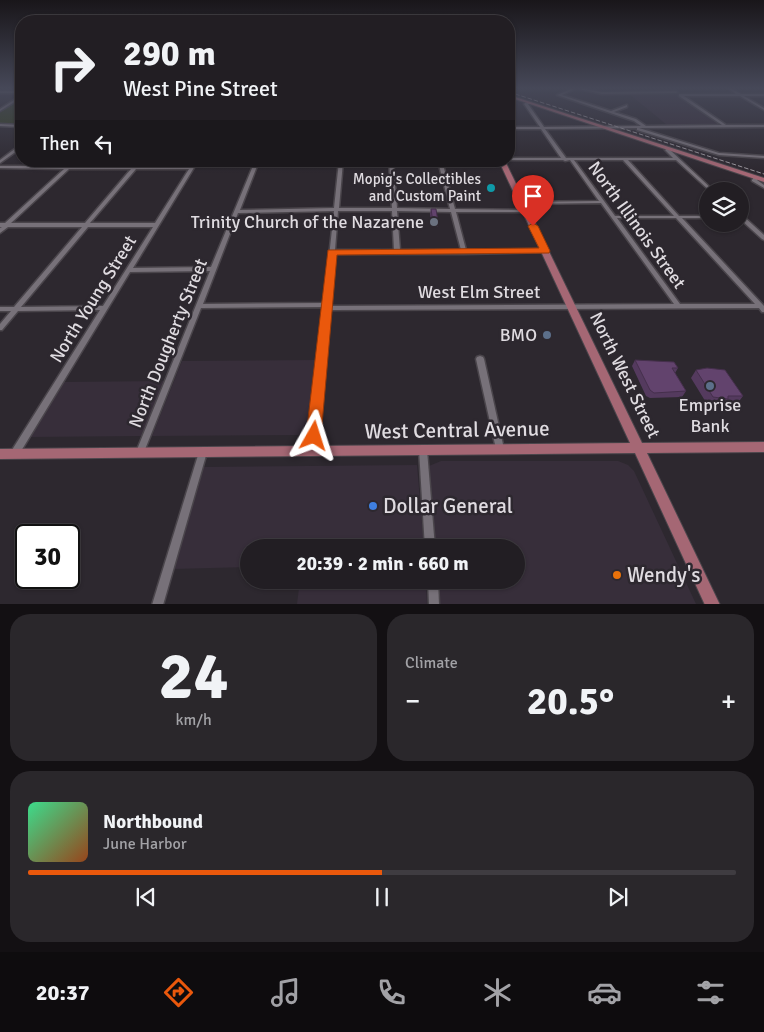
<!DOCTYPE html>
<meta charset="utf-8">
<style>
:root{--surface:#221e23;--page:#2a272b;--text:#f1f3f6;--muted:#a2a2a6;--line:#3f3c41;--accent:#ea580c}
body{margin:0;font-family:Signika,sans-serif;background:var(--page);color:var(--text);height:100vh;display:flex;flex-direction:column;font-size:19px;white-space:nowrap}
*{box-sizing:border-box;margin:0}
p{font-size:16px;color:var(--muted)}
.icon{flex:none;width:28px;height:28px;fill:none;stroke:currentColor;stroke-width:2;stroke-linecap:round;stroke-linejoin:round}
.map{position:relative;height:604px;overflow:hidden}
.panel{display:flex;flex-direction:column;gap:10px;padding:10px;background:#131013;flex:1}
.panel>*{flex:none}
.hud{position:absolute;left:15px;top:15px;width:500px;height:152px;border-radius:20px;box-shadow:0 1px 4px #0004,0 0 0 1px var(--line);background:#221e23;color:var(--text);overflow:hidden}
.fabs{position:absolute;left:699px;top:182px;display:grid;gap:10px}
.fabs a{display:grid;place-items:center;width:50px;height:50px;border-radius:50%;background:var(--surface);box-shadow:0 1px 4px #0004,0 0 0 1px var(--line);font-size:25px}
.speed{position:absolute;left:15px;top:524px;display:flex;gap:10px;font-size:25px;font-weight:700;text-align:center}
.speed>*{display:grid;place-content:center;width:65px;height:65px;border-radius:50%;background:var(--surface);box-shadow:0 1px 4px #0004,0 0 0 1px var(--line);line-height:1}
.speed .limit{border:2px solid #111;border-radius:8px;background:#fff;color:#111}
.pin{position:absolute;display:grid;place-items:center;width:42px;height:42px;color:#fff;margin:-51px -21px;border-radius:50% 50% 50% 0;rotate:-45deg;box-shadow:0 0 5px #0007}
.pin .icon{rotate:45deg}
.me{position:absolute;width:55px;margin:-28px;rotate:6deg;stroke-linejoin:round;filter:drop-shadow(0 0 4px #0008)}
.turn{display:flex;align-items:center;gap:18px;height:105px;padding:0 25px;font-size:22px}
.turn .icon{width:65px;height:65px;stroke-width:2.5}
.turn b{display:block;font-size:35px;line-height:42px}
.then{display:flex;align-items:center;height:48px;padding:0 25px;background:#0003;gap:10px;font-size:19px}
.big{font-size:38px;font-weight:700;line-height:1.1}
.panel .card{flex:1;display:flex;flex-direction:column;justify-content:center;gap:8px;min-width:0;padding:0 18px;border-radius:20px;background:var(--page)}
.panel .dial{align-items:center;gap:0}
.dial b{font-size:65px;line-height:1}
.song{display:flex;align-items:center;gap:15px}
.cover{width:60px;height:60px;border-radius:8px;background:linear-gradient(135deg,hsl(150 70% 55%),hsl(20 70% 35%))}
.played{height:5px;border-radius:2px;background:linear-gradient(90deg,var(--accent) 50%,var(--line) 50%)}
.keys{display:flex;justify-content:space-around;direction:ltr}
.heat{display:flex;justify-content:space-between;align-items:center;font-size:28px;direction:ltr}
.panel .tiles{flex:1;display:grid;gap:10px;grid-template-columns:1fr 1fr}
.card:last-child{grid-column:span 2}
.trip{position:absolute;left:240px;top:539px;width:285px;height:50px;border-radius:25px;background:var(--surface);box-shadow:0 1px 4px #0004,0 0 0 1px var(--line);font-weight:700;line-height:50px;text-align:center}
.menu{display:flex;height:80px;justify-content:space-around;align-items:center;background:#0e0c0e;color:var(--muted)}
.menu .icon{width:35px;height:35px}
.menu .current{color:var(--accent)}
.menu b{font-size:22px;color:var(--text)}
.map>svg:first-child{display:block}
.built{fill:#372e3a}
.green{fill:#333e1e}
.lines{fill:none;stroke-linecap:round;stroke-linejoin:round}
.minor-casing{stroke:#4a454b;stroke-width:3}
.major-casing{stroke:#4a454b;stroke-width:2}
.minor{fill:#777179;fill-rule:evenodd}
.major{fill:#a56774;fill-rule:evenodd}
.rail{stroke:#9e999f;stroke-width:1;stroke-dasharray:4.5 2;stroke-linecap:butt}
.wall{fill:#543a5e}
.building{fill:#62436d;stroke:#452f4c}
.route{fill:#ea580c;stroke:#983908}
.culture-dot{fill:#0f9aa8;stroke:#2d282f;stroke-width:2}
.worship-dot{fill:#6b7280;stroke:#2d282f;stroke-width:2}
.service-dot{fill:#5c6f8a;stroke:#2d282f;stroke-width:2}
.shop-dot{fill:#3f7fe0;stroke:#2d282f;stroke-width:2}
.food-dot{fill:#e8710a;stroke:#2d282f;stroke-width:2}
.labels{text-anchor:middle;stroke-width:5;stroke-linejoin:round;paint-order:stroke}
.far-poi-label{font-size:15px;fill:#dfdbe0;stroke:#2d282f;text-anchor:end}
.poi-label{font-size:18px;fill:#dfdbe0;stroke:#2d282f;text-anchor:end}
.street-label{font-size:18px;fill:#dfdbe0;stroke:#2d282f}
.near-street-label{font-size:21px;fill:#dfdbe0;stroke:#2d282f}
.near-poi-label{font-size:21px;fill:#dfdbe0;stroke:#2d282f;text-anchor:start}
</style>
<div class="map">
<svg width="764" height="605" viewBox="0 0 764 605">
<rect width="100%" height="100%" fill="#2d282f"/>
<g class="built">
<polygon points="628,93 676,93 720,125 667,125"/>
<polygon points="316,360 308,435 152,436 182,361"/>
<polygon points="164,381 142,436 30,437 63,382"/>
<polygon points="441,461 618,461 628,465 634,471 696,604 440,604 438,580 516,580 516,548 435,547 429,466"/>
<polygon points="417,465 424,547 249,548 249,567 173,569 204,467"/>
<polygon points="300,580 426,580 427,604 297,604"/>
</g>
<polygon class="green" points="21,98 21,125 0,125 0,111"/>
<g class="lines">
<defs>
<g id="minor">
<path d="M571 89H575L562 95 611 111 627 105V107L614 112 636 119 646 126 722 125 679 96V94H736L729 89H732L741 94H764V96H744L764 108V110L740 96H684L726 125H764V127L639 128 719 153 764 156V158L719 155 637 130V128L545 129 566 158H673L665 150 668 148H670L671 149 670 150 714 191H710L676 160H628L679 216H708V218H682L764 306V312H762L759 308 333 310 329 309 316 451 315 454 312 455 309 454 308 451 323 307 201 308 144 452 143 455 140 456 137 455 136 452 210 271 130 272 18 456 15 457 12 456 11 453 12 450 100 310 18 311 2 330H0V324L11 311H0V307H14L82 227H8L0 233V228L2 227H0V223H5L64 169 0 168V166H67L72 161H77L72 166H133L138 161H142L138 166 190 167 194 161H198L133 268 211 267 255 161H259L240 210 334 208 339 161H343L339 208H392L389 161H393L397 208 450 209 438 161H442L455 209 526 210 528 211 526 212H456L466 250 545 249 547 250 548 251 547 252 464 254H335L330 305 333 306 674 304 601 203 522 204 520 203 522 202 599 201 570 160 565 161 563 160H509V158H561L541 129H509V127H540L524 104 525 103 530 102V104H528L544 127 641 126 634 121 557 95ZM574 160H623L674 216H615ZM69 169H131L85 223H11ZM136 169H189L155 223H90ZM334 211 324 303 203 304 238 213ZM338 211H392L394 250H335ZM397 211 451 212 461 250H400ZM617 218H676L755 304H680ZM88 227H153L103 306 21 307Z"/>
<polygon points="579,89 585,89 602,92 676,91 678,92 676,93 602,94"/>
<rect x="0" y="91" width="21" height="2"/>
<polygon points="20,96 21,96 21,98 0,111 0,109"/>
<polygon points="0,124 21,125 21,127 0,126"/>
<polygon points="20,145 21,145 21,148 0,163 0,160"/>
<polygon points="754,177 758,177 758,178 757,180 764,185 764,188 752,181 752,180"/>
<polygon points="740,215 742,215 764,235 764,240 762,239 740,219"/>
<polygon points="480,356 483,357 484,359 504,449 503,452 500,453 497,452 496,449 476,359 477,357"/>
<polygon points="423,446 426,447 427,450 435,548 425,548 419,450 420,447"/>
<polygon points="203,448 206,449 207,452 163,605 152,605 199,452 200,449"/>
<polygon points="428,580 438,580 439,605 429,605"/>
</g>
<g id="major">
<polygon points="509,95 764,178 764,182 509,97"/>
<polygon points="499,161 505,161 642,443 764,442 764,452 647,453 720,605 705,605 635,453 0,459 0,449 630,443"/>
</g>
</defs>
<use href="#minor" class="minor-casing"/>
<use href="#major" class="major-casing"/>
<use href="#minor" class="minor"/>
<use href="#major" class="major"/>
<polyline class="rail" points="509,92 764,174"/>
</g>
<g class="wall">
<polygon points="431,209 438,222 438,227 432,227 430,214"/>
<polygon points="635,360 678,368 675,373 686,391 682,397 650,398 646,396 632,366"/>
<polygon points="696,370 743,396 737,404 724,404 722,407 707,404 691,378"/>
</g>
<g class="building">
<polygon points="431,209 436,209 438,222 433,222"/>
<polygon points="635,360 674,362 678,368 672,368 686,391 654,393 650,390"/>
<polygon points="707,368 725,370 743,396 728,396 728,399 713,397 696,370"/>
</g>
<linearGradient id="sky" x2="0" y2="1"><stop stop-color="#19161a"/><stop offset="0.51" stop-color="#464858"/><stop offset="1" stop-color="#464858" stop-opacity="0"/></linearGradient>
<rect width="764" height="173" fill="url(#sky)"/>
<polygon class="route" points="533,223 538,226 550,251 549,253 337,255 321,436 319,441 314,443 308,441 306,436 328,250 539,248 528,226"/>
<circle class="culture-dot" cx="491" cy="188" r="5"/>
<circle class="worship-dot" cx="434" cy="222" r="5"/>
<g class="service-dot">
<circle cx="547" cy="335" r="5"/>
<circle cx="710" cy="386" r="5"/>
</g>
<circle class="shop-dot" cx="373" cy="506" r="5"/>
<circle class="food-dot" cx="617" cy="575" r="5"/>
<g class="labels">
<g class="far-poi-label">
<text x="481" y="184">Mopig's Collectibles<tspan x="481" dy="17">and Custom Paint</tspan></text>
</g>
<g class="poi-label">
<text x="424" y="228">Trinity Church of the Nazarene</text>
<text x="537" y="341">BMO</text>
<text x="710" y="411" text-anchor="middle">Emprise<tspan x="710" dy="21">Bank</tspan></text>
</g>
<g class="street-label">
<text transform="translate(637 225) rotate(54)" y="6">North Illinois Street</text>
<text x="479" y="298">West Elm Street</text>
<text transform="translate(93 299) rotate(-58)" y="6">North Young Street</text>
<text transform="translate(168 343) rotate(-68)" y="6">North Dougherty Street</text>
<text transform="translate(625 375) rotate(64)" y="6">North West Street</text>
</g>
<g class="near-street-label">
<text transform="translate(457 430) rotate(-1)" y="7">West Central Avenue</text>
</g>
<g class="near-poi-label">
<text x="383" y="513">Dollar General</text>
<text x="627" y="582">Wendy's</text>
</g>
</g>
</svg>
<div class="fabs">
<a><svg class="icon" aria-label="layers" viewBox="0 0 24 24"><path d="M12 4l9 5-9 5-9-5zM3 14l9 5 9-5"/></svg></a>
</div>
<div class="speed"><div class="limit">30</div></div>
<div class="pin" style="left:533px;top:226px;background:#d93025"><svg class="icon" aria-label="arrive" viewBox="0 0 24 24"><path d="M6 21V4h12l-3 4 3 4H6"/></svg></div>
<svg class="me" style="left:314px;top:436px" viewBox="-20 -20 40 40"><path d="M0-17L14 15 0 8-14 15z" fill="#ea580c" stroke="#fff" stroke-width="4"/></svg>
<div class="trip">20:39 · 2 min · 660 m</div>
<div class="hud">
<div class="turn"><svg class="icon" aria-label="right" viewBox="0 0 24 24"><path d="M7 20v-9h11M14 6l5 5-5 5"/></svg><div><b>290 m</b>West Pine Street</div></div>
<div class="then">Then<svg class="icon" aria-label="left" viewBox="0 0 24 24"><path d="M17 20v-9H6M10 6l-5 5 5 5"/></svg></div>
</div>
</div>
<section class="panel">
<div class="tiles">
<div class="card dial"><b>24</b><p>km/h</p></div>
<div class="card"><p>Climate</p>
<div class="heat"><a>−</a><b class="big">20.5°</b><a>+</a></div>
</div>
<div class="card">
<div class="song"><i class="cover"></i><div><b>Northbound</b><p>June Harbor</p></div></div>
<div class="played"></div>
<div class="keys"><svg class="icon" aria-label="previous" viewBox="0 0 24 24"><path d="M18 5L8 12l10 7zM5 5v14"/></svg><svg class="icon" aria-label="pause" viewBox="0 0 24 24"><path d="M8 5v14M16 5v14"/></svg><svg class="icon" aria-label="next" viewBox="0 0 24 24"><path d="M6 5l10 7-10 7zM19 5v14"/></svg></div>
</div>
</div>
</section>
<nav class="menu">
<b>20:37</b>
<svg class="icon current" aria-label="directions" viewBox="0 0 24 24"><path d="M12 3l9 9-9 9-9-9zM9 14v-3h6M13 9l2 2-2 2"/></svg>
<svg class="icon" aria-label="music" viewBox="0 0 24 24"><path d="M9 18V5l10-2v13"/><circle cx="6" cy="18" r="3"/><circle cx="16" cy="16" r="3"/></svg>
<svg class="icon" aria-label="phone" viewBox="0 0 24 24"><path d="M5 4h4l2 5-3 2q2 4 5 5l2-3 5 2v4C11 20 4 13 5 4z"/></svg>
<svg class="icon" aria-label="climate" viewBox="0 0 24 24"><path d="M12 3v18M4 7l16 10M4 17L20 7"/></svg>
<svg class="icon" aria-label="car" viewBox="0 0 24 24"><path d="M5 17H2v-5l4-1 3-4h7l3 4 3 1v5h-3M9 17h6M6 11h13"/><circle cx="7" cy="17" r="2"/><circle cx="17" cy="17" r="2"/></svg>
<svg class="icon" aria-label="filters" viewBox="0 0 24 24"><path d="M4 7h16M4 17h16"/><circle cx="9" cy="7" r="2"/><circle cx="15" cy="17" r="2"/></svg>
</nav>
